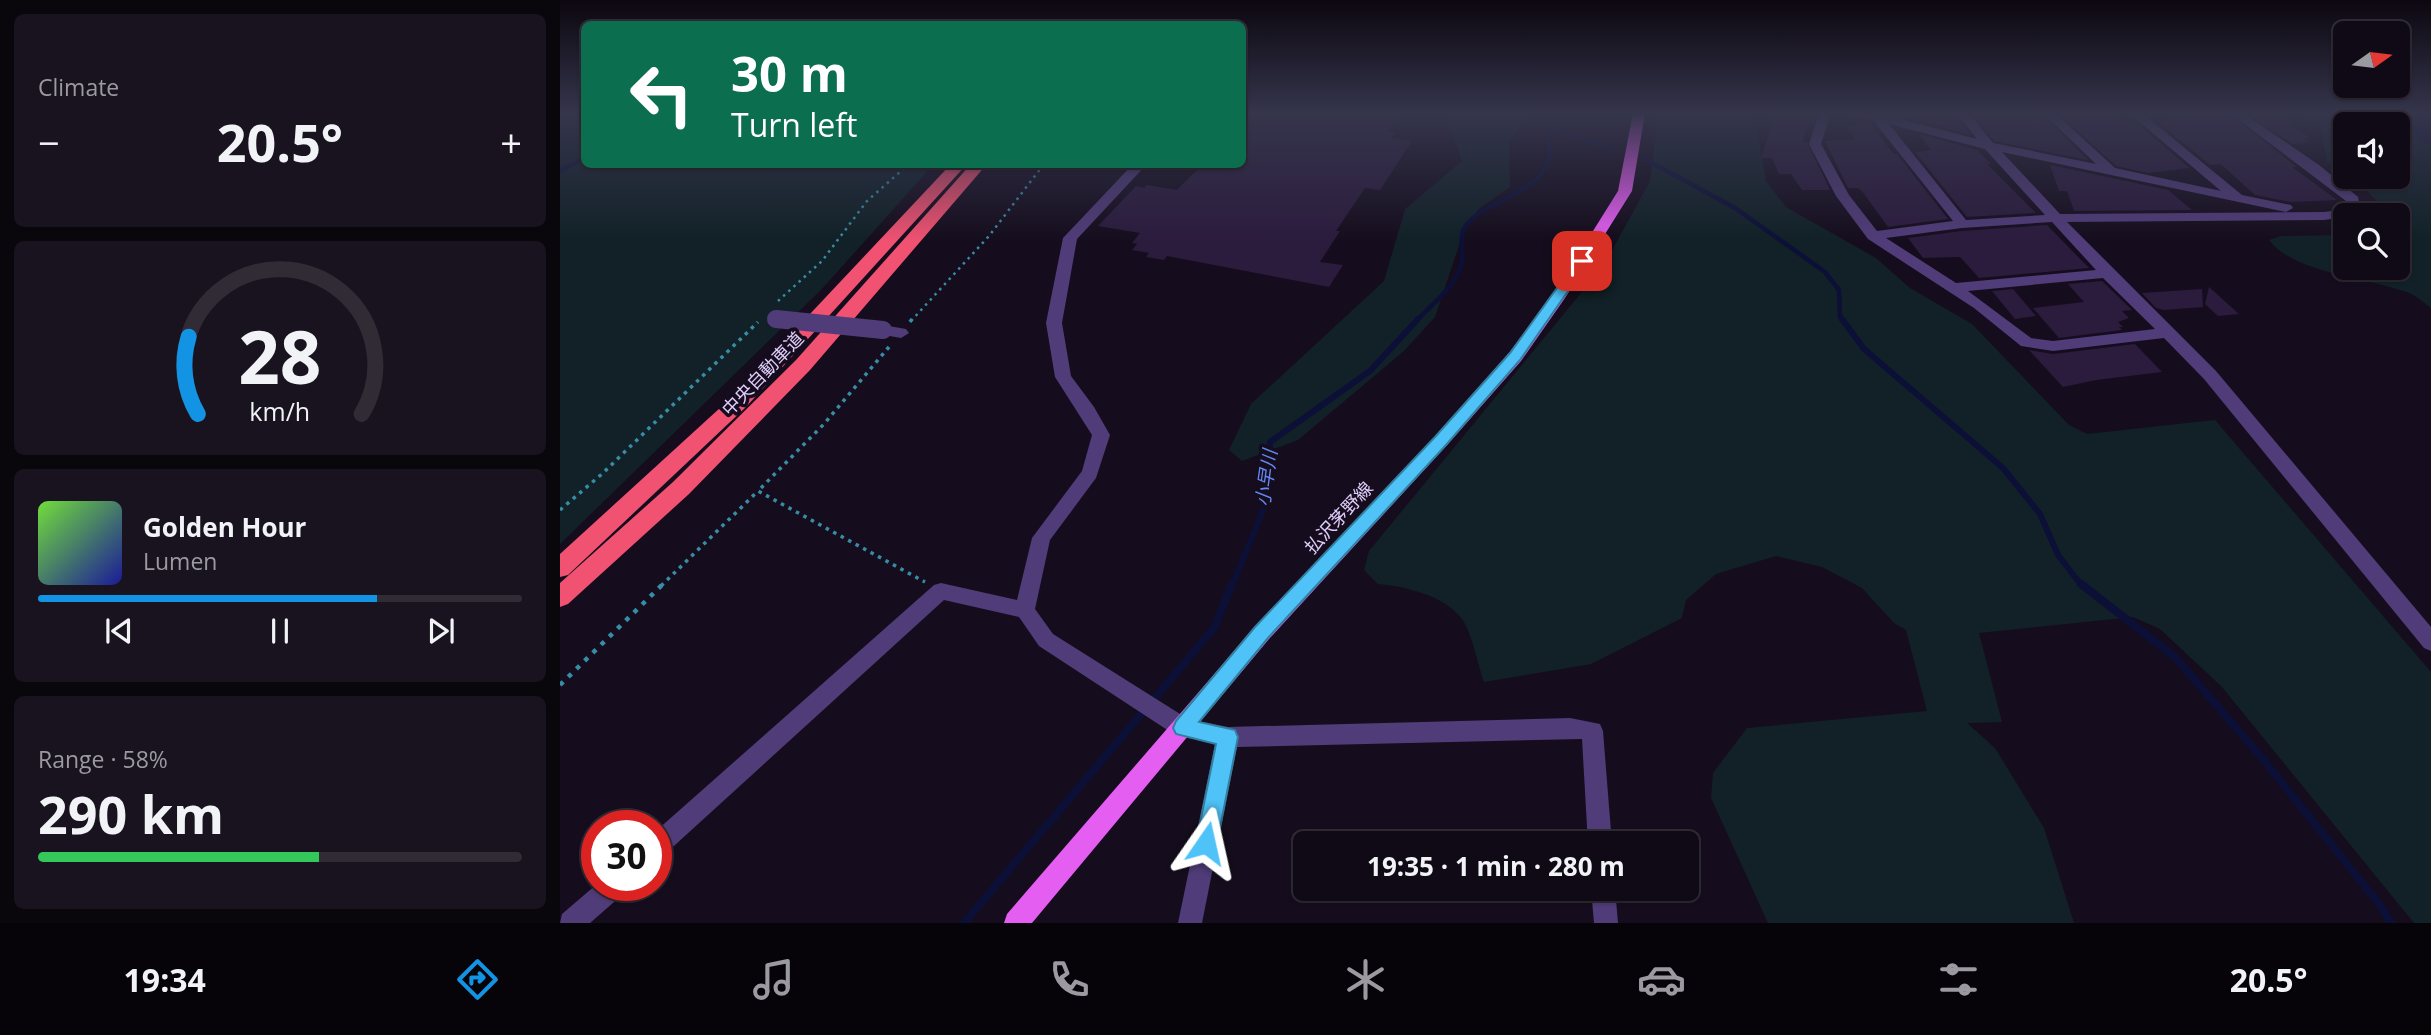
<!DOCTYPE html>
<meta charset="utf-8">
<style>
:root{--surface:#100a16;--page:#19131f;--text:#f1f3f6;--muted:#9c9aa1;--line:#302b35;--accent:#1293e3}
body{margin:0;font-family:"Open Sans","Noto Sans JP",sans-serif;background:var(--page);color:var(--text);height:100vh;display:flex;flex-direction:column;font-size:26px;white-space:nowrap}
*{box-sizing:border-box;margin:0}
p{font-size:23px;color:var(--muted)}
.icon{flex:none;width:38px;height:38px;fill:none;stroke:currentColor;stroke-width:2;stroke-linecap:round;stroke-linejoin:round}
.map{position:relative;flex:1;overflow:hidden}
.panel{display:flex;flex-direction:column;gap:14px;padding:14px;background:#09060c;width:560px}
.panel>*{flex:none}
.banner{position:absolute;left:21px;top:21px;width:665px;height:147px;border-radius:10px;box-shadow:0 2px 5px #0004,0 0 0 2px var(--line);background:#0b6e4f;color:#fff;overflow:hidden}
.needle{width:46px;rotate:76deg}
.tools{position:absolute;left:1773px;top:21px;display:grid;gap:14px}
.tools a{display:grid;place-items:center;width:77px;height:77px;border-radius:10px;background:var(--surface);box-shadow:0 2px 5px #0004,0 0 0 2px var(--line);font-size:35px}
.speed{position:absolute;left:21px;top:810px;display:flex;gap:14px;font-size:35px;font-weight:700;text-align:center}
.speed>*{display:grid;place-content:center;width:91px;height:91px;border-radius:50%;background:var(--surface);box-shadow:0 2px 5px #0004,0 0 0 2px var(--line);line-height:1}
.speed .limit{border:10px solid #d22;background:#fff;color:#111}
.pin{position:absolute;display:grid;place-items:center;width:60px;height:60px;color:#fff;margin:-30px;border-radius:14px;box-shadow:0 4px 10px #0006}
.me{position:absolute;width:77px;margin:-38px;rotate:11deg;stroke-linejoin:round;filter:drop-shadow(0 0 5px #0008)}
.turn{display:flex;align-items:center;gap:24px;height:147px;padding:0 35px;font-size:32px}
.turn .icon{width:91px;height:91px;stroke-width:2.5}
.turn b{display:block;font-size:49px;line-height:60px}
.big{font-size:52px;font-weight:700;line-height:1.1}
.panel .tile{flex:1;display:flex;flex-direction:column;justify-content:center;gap:10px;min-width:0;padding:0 24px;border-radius:10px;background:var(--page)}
.panel .dial{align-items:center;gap:0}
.dial svg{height:182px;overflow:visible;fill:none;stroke:var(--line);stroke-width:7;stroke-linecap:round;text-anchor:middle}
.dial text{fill:var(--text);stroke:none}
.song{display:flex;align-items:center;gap:21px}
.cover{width:84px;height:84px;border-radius:10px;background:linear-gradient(135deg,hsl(100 70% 55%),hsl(240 70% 35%))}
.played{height:7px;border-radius:4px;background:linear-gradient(90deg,var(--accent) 70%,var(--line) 70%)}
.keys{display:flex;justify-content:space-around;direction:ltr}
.heat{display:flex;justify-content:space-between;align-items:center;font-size:38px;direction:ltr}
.charge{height:10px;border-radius:5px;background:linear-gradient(90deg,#34c759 58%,var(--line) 0)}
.trip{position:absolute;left:733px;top:831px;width:406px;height:70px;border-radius:10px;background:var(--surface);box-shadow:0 2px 5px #0004,0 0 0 2px var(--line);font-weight:700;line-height:70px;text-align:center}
.tabs{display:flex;height:112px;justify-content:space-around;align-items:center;background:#060409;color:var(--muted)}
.tabs .icon{width:49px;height:49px}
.tabs .active{color:var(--accent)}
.tabs b{font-size:32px;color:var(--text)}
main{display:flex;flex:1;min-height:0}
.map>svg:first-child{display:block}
.green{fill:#112127}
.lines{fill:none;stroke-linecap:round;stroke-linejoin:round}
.stream-far2{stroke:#0c1037;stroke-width:4.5}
.stream-far1{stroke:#0c1037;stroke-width:6}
.stream{stroke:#0c1037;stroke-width:8}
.river{fill:#0c1037;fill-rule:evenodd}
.building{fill:#2b1b3d}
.path-far2{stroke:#378da6;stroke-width:2.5;stroke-dasharray:2.5 4.5;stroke-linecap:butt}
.path-far1{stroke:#378da6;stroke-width:3.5;stroke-dasharray:3.5 5;stroke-linecap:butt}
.path{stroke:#378da6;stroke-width:4.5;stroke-dasharray:4.5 7;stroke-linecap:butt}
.minor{fill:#503c79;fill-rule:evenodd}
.major{fill:#e55ef2;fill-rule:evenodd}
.highway{fill:#f15271;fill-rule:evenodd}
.minor-bridge-far1{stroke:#503c79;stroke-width:13}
.minor-bridge{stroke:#503c79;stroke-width:18}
.route{fill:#4fc3f7;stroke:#337fa1;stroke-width:2}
.labels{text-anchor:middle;stroke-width:7;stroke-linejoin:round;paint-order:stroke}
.street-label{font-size:18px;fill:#e0cefb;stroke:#150d1d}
.water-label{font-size:19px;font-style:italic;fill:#6488f3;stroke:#150d1d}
</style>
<main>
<section class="panel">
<div class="tile"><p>Climate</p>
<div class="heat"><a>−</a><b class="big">20.5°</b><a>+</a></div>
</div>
<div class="tile dial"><svg viewBox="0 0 100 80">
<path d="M14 69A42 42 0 1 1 86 69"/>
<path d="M14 69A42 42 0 0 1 10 35" stroke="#1293e3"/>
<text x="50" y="56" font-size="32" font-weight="700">28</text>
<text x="50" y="72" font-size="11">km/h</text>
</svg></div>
<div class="tile">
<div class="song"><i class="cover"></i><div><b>Golden Hour</b><p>Lumen</p></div></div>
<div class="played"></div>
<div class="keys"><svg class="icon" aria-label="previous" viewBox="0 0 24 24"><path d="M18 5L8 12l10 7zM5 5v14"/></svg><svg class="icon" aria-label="pause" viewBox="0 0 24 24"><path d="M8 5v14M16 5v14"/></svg><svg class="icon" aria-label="next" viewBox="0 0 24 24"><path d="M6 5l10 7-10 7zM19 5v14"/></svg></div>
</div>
<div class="tile"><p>Range · 58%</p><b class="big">290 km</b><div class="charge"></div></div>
</section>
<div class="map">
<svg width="1871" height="923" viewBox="0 0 1871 923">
<rect width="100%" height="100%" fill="#150d1d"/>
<g class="green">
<polygon points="0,113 24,113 24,164 373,165 261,290 0,544"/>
<polygon points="886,113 969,113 949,143 950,187 920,208 906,225 875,317 844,351 738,440 682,461 669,450 691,404 824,281 845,209 902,161"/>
<path d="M1099 113H1187L1196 125 1206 181 1226 207 1316 258 1350 288 1412 324 1509 425 1527 434 1655 420 1871 672V923H1854L1662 687 1600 629 1573 617 1419 633 1442 722 1407 723 1435 748 1484 828 1514 923H1208L1151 798 1153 773 1187 728 1367 711 1346 630 1334 623 1302 588 1262 567 1216 556 1156 574 1126 600 1122 618 1031 664 924 682C918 665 912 633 902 619 885 596 845 586 818 584L804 570 809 551 1044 265 1090 181Z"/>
<path d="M1742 113H1794L1815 121 1836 123 1871 116V308C1864 303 1857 296 1849 293 1811 278 1733 273 1709 240L1721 236 1785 235V268H1838V215H1831L1803 187 1789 177H1838V124H1785V174L1767 161 1761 131Z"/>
</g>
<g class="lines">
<g class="stream-far2">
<polyline points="968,113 989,129 1053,149"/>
<polyline points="1083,158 1175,208 1265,272 1279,290 1280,317 1283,321"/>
<polyline points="0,171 24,158"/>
<path d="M856 321C871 305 895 287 901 266 906 252 896 237 907 224 925 202 980 191 988 162 991 151 988 140 989 129"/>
</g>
<g class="stream-far1">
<polyline points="1282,319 1304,349 1443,468 1480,514 1498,555 1522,586"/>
<polyline points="672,586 706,503 710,442 810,371 858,319"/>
</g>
<g class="stream">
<polyline points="1521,584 1615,657 1702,758 1820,905 1831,923"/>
<polyline points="404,923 654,628 672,584"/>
</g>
<polygon class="river" points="1835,113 1862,113 1871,122 1871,145 1862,142"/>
</g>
<g class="building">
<polygon points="688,113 740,118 744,113 840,113 827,131 836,133 831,138 852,141 820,190 805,188 776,231 780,231 760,262 783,265 769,287 607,256 604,260 586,257 589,253 572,250 577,244 572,243 580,233 538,226 576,186 584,188 587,185 617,190 643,164 682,164 682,118"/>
<polygon points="1216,113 1250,119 1242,143 1247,142 1270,190 1242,190 1231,174 1219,174 1212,158 1201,158"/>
<polygon points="1391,113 1394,113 1410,135 1345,116"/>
<polygon points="1412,113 1481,113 1528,160 1434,141"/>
<polygon points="1498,113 1553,113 1568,125 1578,124 1629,168 1588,173 1556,166"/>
<polygon points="1668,113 1737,167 1732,167 1777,200 1731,202 1695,195 1661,164 1650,165 1598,122 1611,121 1608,118 1633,114"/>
<polygon points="1687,113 1713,113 1750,138 1745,139 1750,142 1733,144"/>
<polygon points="1310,124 1334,154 1337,154 1388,219 1328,227 1302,191 1298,188 1288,188 1265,141 1295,139 1285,126"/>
<polygon points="1359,134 1417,150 1431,164 1427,164 1476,213 1407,217 1355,152 1371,150"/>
<polygon points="1490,165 1608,190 1632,210 1514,211 1507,191 1499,191"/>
<polygon points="1487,225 1529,268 1419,278 1400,257 1363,258 1348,238 1402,231"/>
<polygon points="1542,281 1572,310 1562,311 1569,318 1558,322 1563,327 1559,327 1562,330 1499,338 1473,308 1524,302 1508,284"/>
<polygon points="1649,287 1679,314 1658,316 1645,304"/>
<polygon points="1453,289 1476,316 1455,319 1432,291"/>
<polygon points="1642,289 1643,307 1604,310 1596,308 1582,293"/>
<polygon points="1575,344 1602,372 1536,380 1503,387 1469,350 1493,354"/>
</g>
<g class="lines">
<g class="path-far2">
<polyline points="218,301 262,261 307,201 349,164"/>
<polyline points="351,321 429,236 484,164"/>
</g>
<g class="path-far1">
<polyline points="350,322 352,319"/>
<polyline points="329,347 264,424 198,491 365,582"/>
<polyline points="0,510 43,473 198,322"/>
<polyline points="101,586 198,491"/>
</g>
<polyline class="path" points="0,685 103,584"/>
<g class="minor">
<path d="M1259 113H1271L1261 144 1289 195 1317 231 1393 221 1313 120 1294 116 1292 113H1317L1417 139 1397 113H1409L1433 143 1536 164 1483 113H1495L1555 168 1661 191 1569 113H1582L1682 195 1731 205 1733 208 1726 212 1442 152 1500 214 1764 212 1787 209 1786 201 1670 113H1683L1759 165 1798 197 1801 212 1799 215 1764 220 1507 222 1656 371 1871 627V651L1864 648 1644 379 1604 338 1493 351 1461 346 1414 308 1308 239 1276 196 1249 144ZM1329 124 1425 149 1485 215 1406 220ZM1492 222 1536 270 1396 283 1326 238 1402 228ZM1543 278 1595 329 1493 341 1471 338 1408 291Z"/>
<polygon points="573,164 587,164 517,239 502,323 511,376 534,407 550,435 536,478 490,540 475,609 493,634 628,719 668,727 1010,718 1040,724 1043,731 1052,844 1028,844 1022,739 677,747 642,923 618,923 655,744 615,735 479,646 459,617 384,600 104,855 96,859 96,831 374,585 381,583 457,600 472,538 522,471 532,435 495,377 486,323 503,238"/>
<polygon points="323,325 346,329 349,333 341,338 318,334 315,330"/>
<polygon points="37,884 65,886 62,895 30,923 0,923 2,914"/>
<polygon points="1031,889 1055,889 1058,923 1034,923"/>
</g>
<polygon class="major" points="1073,113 1085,113 1072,191 1005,298 961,361 887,445 709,639 472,923 444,923 447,914 695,627 875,437 949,353 993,295 1058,191"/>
<g class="highway">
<polygon points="391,164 407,164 186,407 8,575 0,577 0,554 172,397"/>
<polygon points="411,164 427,164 250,370 129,494 8,604 0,607 0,583 113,482 236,360"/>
</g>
<polyline class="minor-bridge-far1" points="215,319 233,321"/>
<polyline class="minor-bridge" points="216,319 323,330"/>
</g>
<linearGradient id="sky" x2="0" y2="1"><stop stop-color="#0c0710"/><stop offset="0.47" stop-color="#35354c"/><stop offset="1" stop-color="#35354c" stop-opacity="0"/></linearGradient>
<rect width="1871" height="242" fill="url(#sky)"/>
<polygon class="route" points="1022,258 1029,261 960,360 886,445 708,638 639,722 675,730 678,737 657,843 654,851 646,854 639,851 636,843 656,744 616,734 613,728 616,721 695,627 875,437 950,353 1018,259"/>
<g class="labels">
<g class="street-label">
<text transform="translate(203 374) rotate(-46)" y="6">中央自動車道</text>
<text transform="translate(779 518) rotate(-47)" y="6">払沢茅野線</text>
</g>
<g class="water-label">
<text transform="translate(706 478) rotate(-82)" y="7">小早川</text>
</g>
</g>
</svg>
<div class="tools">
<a><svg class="needle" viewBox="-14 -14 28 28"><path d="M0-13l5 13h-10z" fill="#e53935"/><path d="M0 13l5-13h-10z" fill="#9c9aa1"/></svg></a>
<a><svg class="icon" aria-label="sound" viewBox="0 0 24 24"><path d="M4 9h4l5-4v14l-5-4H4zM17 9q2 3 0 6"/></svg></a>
<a><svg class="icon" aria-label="search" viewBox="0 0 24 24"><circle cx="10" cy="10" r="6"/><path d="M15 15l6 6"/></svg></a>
</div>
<div class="speed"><div class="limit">30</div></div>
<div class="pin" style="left:1022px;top:261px;background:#d93025"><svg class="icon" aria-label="arrive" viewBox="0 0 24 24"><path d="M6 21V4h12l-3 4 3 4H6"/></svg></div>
<svg class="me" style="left:646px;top:843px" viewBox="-20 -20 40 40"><path d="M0-17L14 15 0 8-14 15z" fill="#4fc3f7" stroke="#fff" stroke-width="4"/></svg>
<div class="trip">19:35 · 1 min · 280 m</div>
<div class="banner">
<div class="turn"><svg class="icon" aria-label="left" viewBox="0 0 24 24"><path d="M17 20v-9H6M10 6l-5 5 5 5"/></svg><div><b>30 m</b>Turn left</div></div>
</div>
</div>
</main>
<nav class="tabs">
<b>19:34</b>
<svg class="icon active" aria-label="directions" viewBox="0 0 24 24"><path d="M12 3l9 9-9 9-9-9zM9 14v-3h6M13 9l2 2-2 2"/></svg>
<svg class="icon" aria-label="music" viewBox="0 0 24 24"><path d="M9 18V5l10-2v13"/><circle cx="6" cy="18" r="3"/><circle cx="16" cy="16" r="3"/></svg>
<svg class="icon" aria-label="phone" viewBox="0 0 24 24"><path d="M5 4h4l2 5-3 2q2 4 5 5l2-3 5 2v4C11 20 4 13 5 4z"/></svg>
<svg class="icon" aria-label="climate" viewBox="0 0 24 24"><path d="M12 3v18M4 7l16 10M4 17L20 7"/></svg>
<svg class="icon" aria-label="car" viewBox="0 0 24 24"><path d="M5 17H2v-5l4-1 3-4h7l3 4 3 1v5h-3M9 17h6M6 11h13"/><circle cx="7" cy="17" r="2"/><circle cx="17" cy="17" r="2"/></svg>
<svg class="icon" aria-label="filters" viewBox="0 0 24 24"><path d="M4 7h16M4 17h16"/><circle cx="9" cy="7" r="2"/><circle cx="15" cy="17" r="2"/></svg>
<b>20.5°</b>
</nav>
